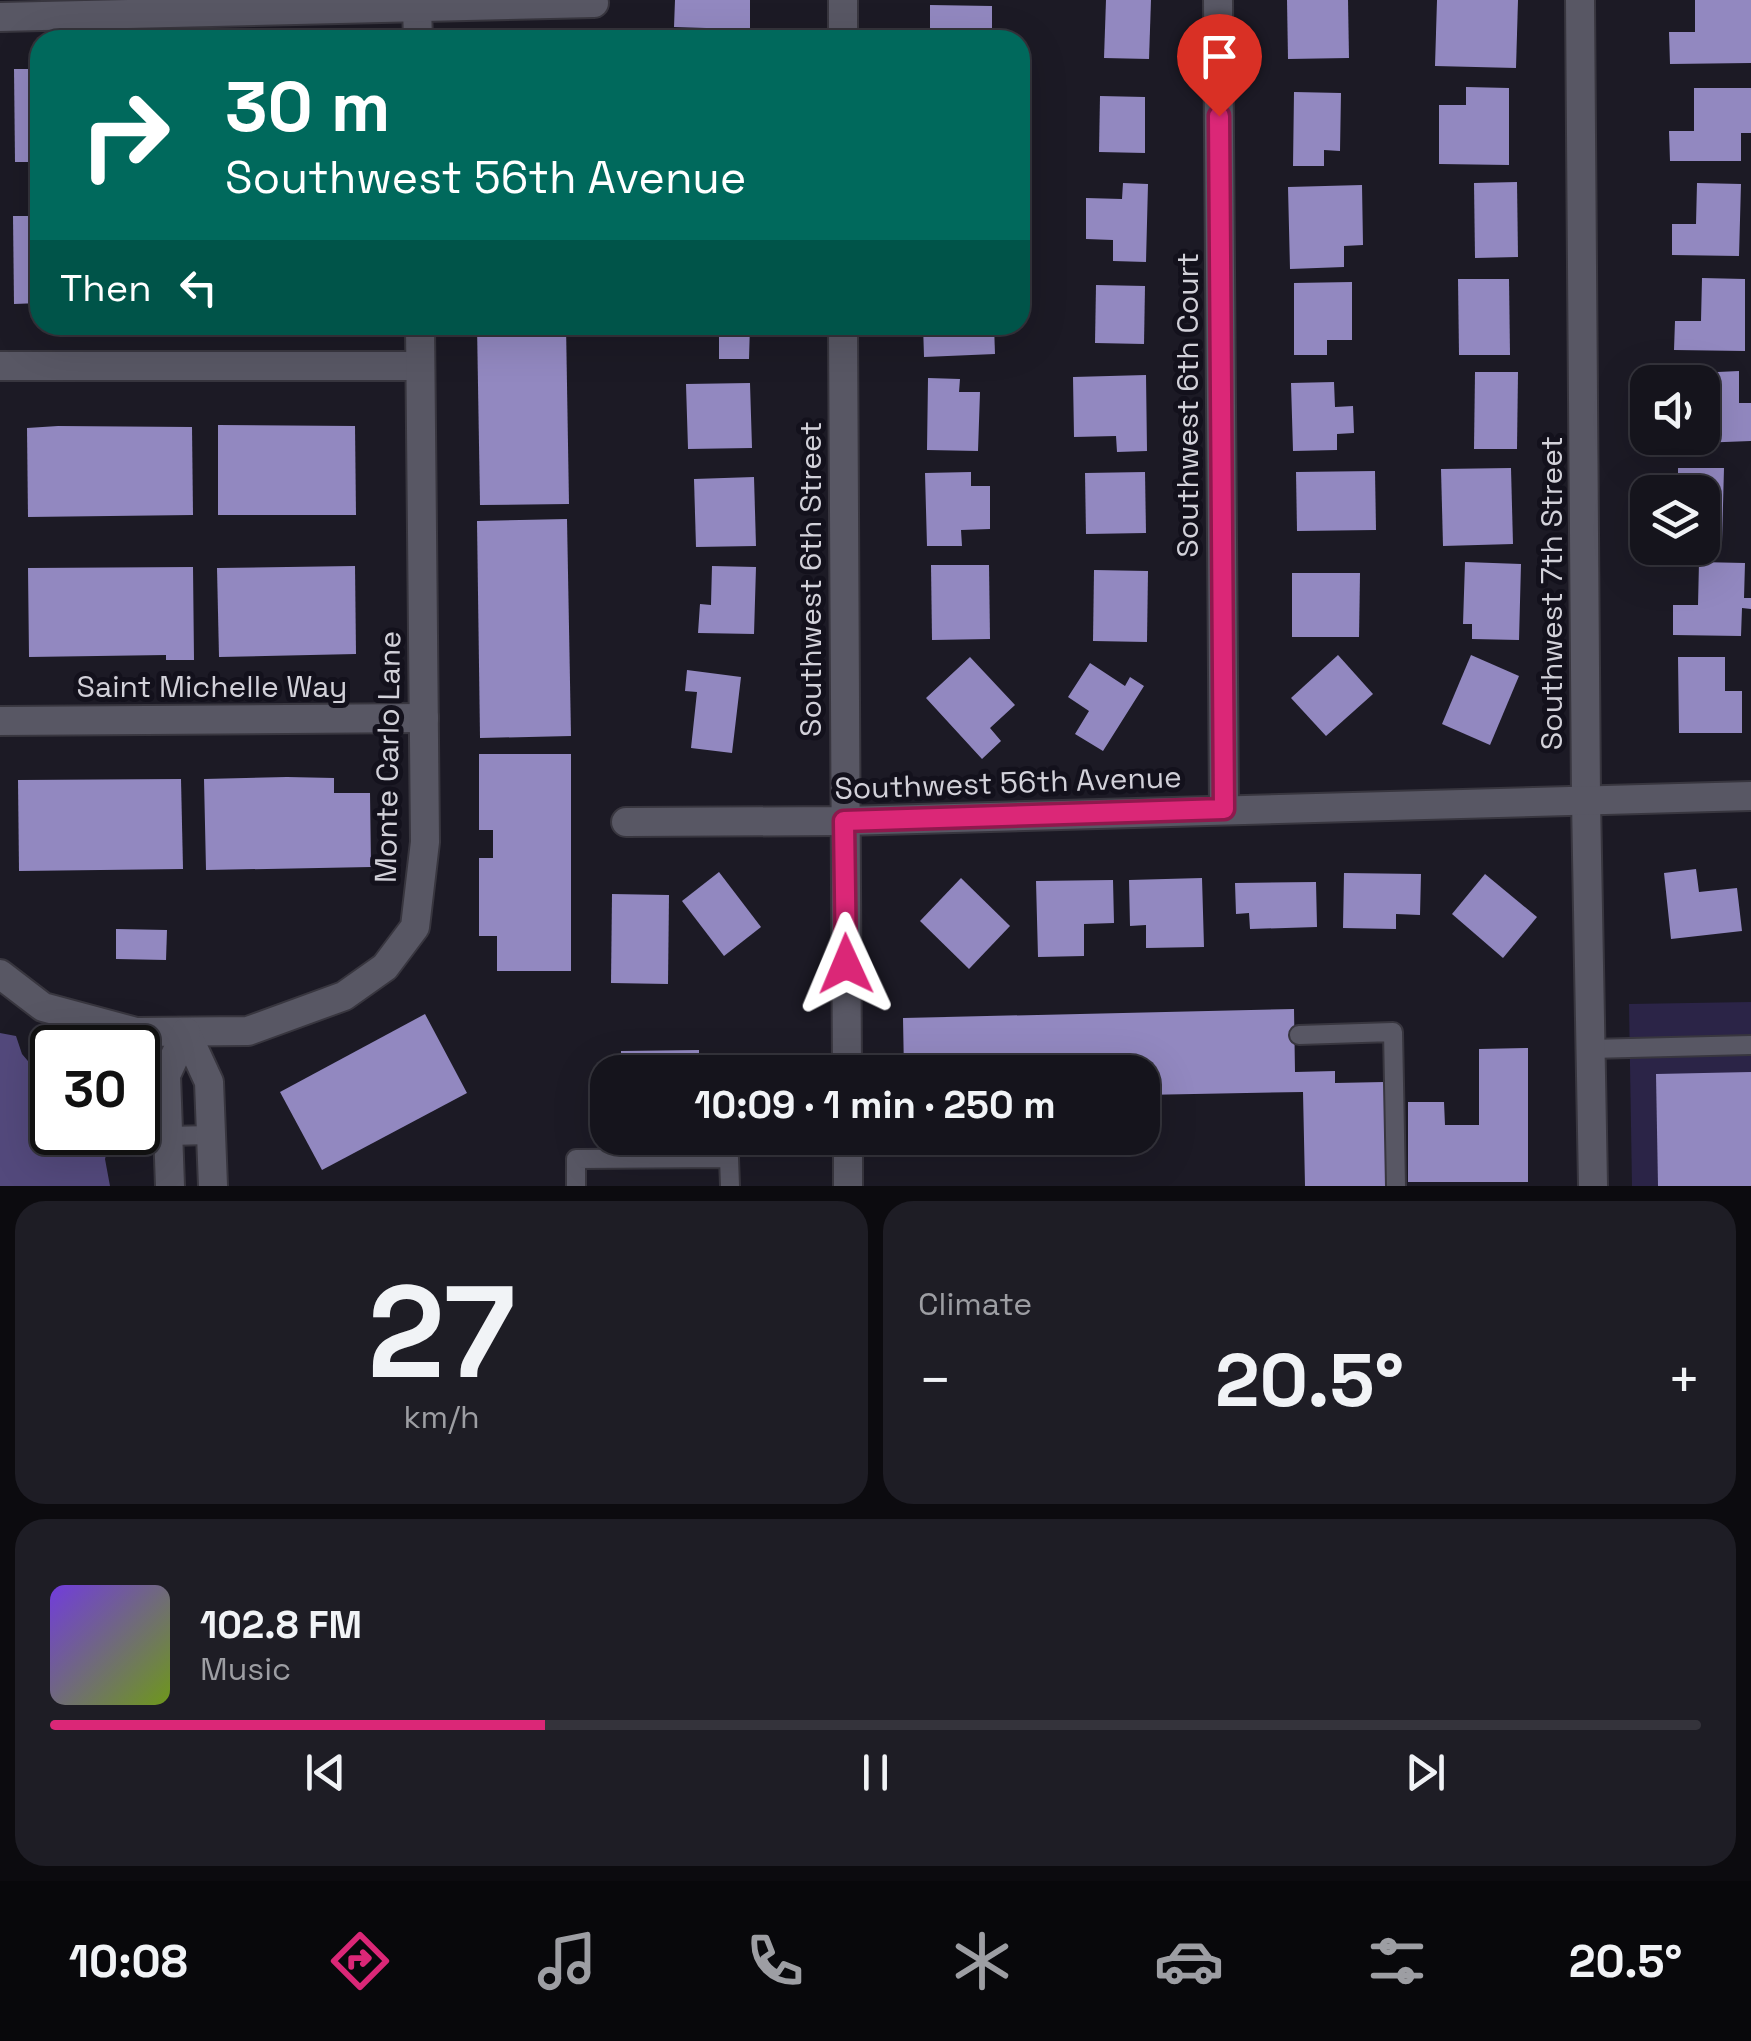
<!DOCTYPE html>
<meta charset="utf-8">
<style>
:root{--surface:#15141c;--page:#1e1d25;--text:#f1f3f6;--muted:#9d9ea3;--line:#34333b;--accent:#db2777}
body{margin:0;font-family:"Space Grotesk",sans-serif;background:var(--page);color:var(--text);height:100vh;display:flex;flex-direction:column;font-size:38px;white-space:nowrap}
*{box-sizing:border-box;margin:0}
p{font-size:32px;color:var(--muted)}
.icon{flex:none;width:55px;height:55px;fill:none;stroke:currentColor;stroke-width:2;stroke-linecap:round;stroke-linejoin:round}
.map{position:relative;height:1186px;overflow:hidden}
.drawer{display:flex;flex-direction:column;gap:15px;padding:15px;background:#0c0b0f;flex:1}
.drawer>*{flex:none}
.hud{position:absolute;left:30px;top:30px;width:1000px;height:305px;border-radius:30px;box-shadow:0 10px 40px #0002,0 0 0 2px var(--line);background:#00695c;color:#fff;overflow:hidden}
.fabs{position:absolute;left:1630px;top:365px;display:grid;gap:20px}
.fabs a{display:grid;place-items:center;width:90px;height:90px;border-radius:20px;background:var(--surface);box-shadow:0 10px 40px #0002,0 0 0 2px var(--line);font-size:50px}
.speed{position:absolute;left:30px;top:1025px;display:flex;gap:20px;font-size:50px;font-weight:700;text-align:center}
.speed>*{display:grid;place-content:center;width:130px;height:130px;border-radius:50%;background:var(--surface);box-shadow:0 10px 40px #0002,0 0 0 2px var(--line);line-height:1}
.speed .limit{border:5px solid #111;border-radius:15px;background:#fff;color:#111}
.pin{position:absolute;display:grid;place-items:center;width:85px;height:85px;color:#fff;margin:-102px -42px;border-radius:50% 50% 50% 0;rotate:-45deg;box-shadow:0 0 10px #0007}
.pin .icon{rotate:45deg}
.me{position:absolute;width:110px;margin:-55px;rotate:359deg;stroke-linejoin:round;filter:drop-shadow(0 0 8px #0008)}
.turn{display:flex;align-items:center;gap:35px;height:210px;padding:0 30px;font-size:45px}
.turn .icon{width:130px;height:130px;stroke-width:2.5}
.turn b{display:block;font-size:70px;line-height:85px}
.then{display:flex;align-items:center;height:95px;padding:0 30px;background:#0003;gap:20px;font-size:38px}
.big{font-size:75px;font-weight:700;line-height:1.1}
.drawer .tile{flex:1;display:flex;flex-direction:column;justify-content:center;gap:15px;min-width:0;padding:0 35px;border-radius:30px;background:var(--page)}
.drawer .dial{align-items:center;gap:0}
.dial b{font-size:130px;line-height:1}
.song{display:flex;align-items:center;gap:30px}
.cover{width:120px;height:120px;border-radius:15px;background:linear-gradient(135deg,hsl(260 70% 55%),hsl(80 70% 35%))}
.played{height:10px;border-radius:5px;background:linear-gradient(90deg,var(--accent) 30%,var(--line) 30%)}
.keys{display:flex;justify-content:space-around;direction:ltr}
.heat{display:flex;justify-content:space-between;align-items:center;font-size:55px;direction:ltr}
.drawer .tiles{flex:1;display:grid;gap:15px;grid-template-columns:1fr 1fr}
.tile:last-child{grid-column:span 2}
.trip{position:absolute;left:590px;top:1055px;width:570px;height:100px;border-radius:30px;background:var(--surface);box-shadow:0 10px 40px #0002,0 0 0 2px var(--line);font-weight:700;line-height:100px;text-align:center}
.dock{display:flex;height:160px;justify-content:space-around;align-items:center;background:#08080b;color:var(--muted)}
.dock .icon{width:70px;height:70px}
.dock .current{color:var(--accent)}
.dock b{font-size:45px;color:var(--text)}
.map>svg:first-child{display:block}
.green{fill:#2b2447}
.water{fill:#53497c}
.building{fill:#9288c0}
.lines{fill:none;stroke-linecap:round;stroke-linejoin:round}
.service-casing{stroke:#38363f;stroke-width:22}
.minor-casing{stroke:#38363f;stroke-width:32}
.service{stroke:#585764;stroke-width:18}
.minor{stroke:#585764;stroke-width:28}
.route-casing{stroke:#8e194d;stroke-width:25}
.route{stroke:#db2777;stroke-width:18}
.labels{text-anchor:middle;stroke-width:10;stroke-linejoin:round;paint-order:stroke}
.street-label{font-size:30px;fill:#d2d1d9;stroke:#13111c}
</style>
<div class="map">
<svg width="1751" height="1186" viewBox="0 0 1751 1186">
<rect width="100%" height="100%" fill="#1c1a25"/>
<polygon class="green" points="1751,1002 1751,1186 1632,1186 1629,1004"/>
<polygon class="water" points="0,1033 16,1036 22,1054 33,1067 52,1068 52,1132 112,1133 105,1159 110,1186 0,1186"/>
<g class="building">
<polygon points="675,0 750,0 750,40 706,40 706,28 674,27"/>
<polygon points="1106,0 1151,0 1149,59 1104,58"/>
<polygon points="1287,0 1348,0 1349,58 1288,59"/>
<polygon points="1437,0 1518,0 1516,68 1435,66"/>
<polygon points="1695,0 1751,0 1751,63 1670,64 1669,32 1695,32"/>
<polygon points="930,5 992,6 992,40 930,40"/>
<polygon points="14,69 40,69 40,162 15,162"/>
<polygon points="1466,87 1509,88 1509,165 1439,164 1439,105 1466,105"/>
<polygon points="1694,88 1751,88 1751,133 1741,133 1741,161 1670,161 1669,131 1694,131"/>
<polygon points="1294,92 1341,93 1340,151 1324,150 1324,166 1293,166"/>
<polygon points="1100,96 1145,97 1145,153 1099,152"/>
<polygon points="1517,182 1518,257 1475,258 1474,183"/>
<polygon points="1123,183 1148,184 1146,262 1113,261 1113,240 1086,239 1086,198 1122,199"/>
<polygon points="1697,183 1741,184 1739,256 1672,255 1672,224 1696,224"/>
<polygon points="1362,185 1363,245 1344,246 1344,267 1290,269 1288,187"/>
<polygon points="13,216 40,216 40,303 14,304"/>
<polygon points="1702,278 1745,279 1745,351 1674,350 1675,321 1701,321"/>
<polygon points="1458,279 1509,279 1510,355 1459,355"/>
<polygon points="1352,282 1352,340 1327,340 1327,355 1294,355 1294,283"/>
<polygon points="1096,285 1145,286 1144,344 1095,343"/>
<polygon points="477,325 566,325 569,504 480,505"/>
<polygon points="690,325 750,325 749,359 719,359 719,336 690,335"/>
<polygon points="923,325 994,325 995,354 924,357"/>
<polygon points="1739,371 1739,403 1751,403 1751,441 1672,444 1672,438 1702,438 1702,382 1696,382 1696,373"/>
<polygon points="1475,372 1518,372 1517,449 1474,449"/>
<polygon points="1146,375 1147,451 1117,452 1116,436 1074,437 1073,377"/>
<polygon points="928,378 960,379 959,392 980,392 978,451 927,450"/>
<polygon points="1334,382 1335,407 1353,406 1354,433 1337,434 1337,450 1293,451 1291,383"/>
<polygon points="750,383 752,448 688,449 686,384"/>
<polygon points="218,425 355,426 356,515 218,515"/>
<polygon points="58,426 192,427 193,515 28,517 27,428"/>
<polygon points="1511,468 1513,544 1443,546 1441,469"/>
<polygon points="1678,468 1724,468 1722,543 1702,542 1702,492 1678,492"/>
<polygon points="1375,471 1376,530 1297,531 1296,472"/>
<polygon points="971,472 971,486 990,486 990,529 961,530 962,546 927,546 925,473"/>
<polygon points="1145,472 1146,533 1086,534 1085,473"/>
<polygon points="754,477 756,546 696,547 694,479"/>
<polygon points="567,519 571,736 480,738 477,521"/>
<polygon points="1465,562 1521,564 1519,640 1472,639 1472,624 1463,624"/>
<polygon points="1699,562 1745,563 1744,598 1751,598 1751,609 1742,608 1741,636 1673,635 1673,605 1698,605"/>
<polygon points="931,565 989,565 990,639 932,640"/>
<polygon points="355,566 356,654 219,657 217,568"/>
<polygon points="712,566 756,567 754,634 698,633 700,604 711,605"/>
<polygon points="193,567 194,660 166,660 166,655 29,657 28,568"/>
<polygon points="1094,570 1148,571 1147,642 1093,641"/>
<polygon points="1292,573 1360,573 1359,637 1292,637"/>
<polygon points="1338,655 1373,694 1326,736 1291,698"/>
<polygon points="1471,655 1519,676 1490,745 1442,724"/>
<polygon points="970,657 1015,705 990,728 1001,741 982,759 926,698"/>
<polygon points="1678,657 1725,657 1725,691 1742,691 1742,733 1679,733"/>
<polygon points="1090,663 1125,686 1130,677 1144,686 1103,751 1075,734 1089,711 1068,697"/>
<polygon points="687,670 741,677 732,753 691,748 697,692 685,691"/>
<polygon points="479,754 571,754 571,971 497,971 497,936 479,936 479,858 493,858 493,830 479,830"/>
<polygon points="287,777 334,778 334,793 370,793 371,867 206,870 204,779"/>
<polygon points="181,779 183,869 19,871 18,780"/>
<polygon points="1696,869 1699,892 1737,888 1742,931 1671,939 1664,873"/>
<polygon points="719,872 761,927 724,956 682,901"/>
<polygon points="1344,873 1421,874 1420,915 1396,914 1396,929 1343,928"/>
<polygon points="1485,874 1537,917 1503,958 1452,914"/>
<polygon points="961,878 1010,926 969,969 920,921"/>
<polygon points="1202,878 1204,947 1146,948 1146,925 1130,926 1129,880"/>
<polygon points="1113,880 1114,923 1084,924 1084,956 1038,957 1036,881"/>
<polygon points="1316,882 1317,927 1250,929 1249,913 1236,914 1235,883"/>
<polygon points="612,894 669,895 668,984 611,983"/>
<polygon points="116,929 167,930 166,960 116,959"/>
<polygon points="1294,1009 1295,1072 1335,1071 1335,1083 1384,1082 1387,1186 1305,1186 1303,1092 1142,1095 1142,1072 904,1072 903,1018"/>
<polygon points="425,1014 467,1093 322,1170 280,1092"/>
<polygon points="1528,1048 1528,1182 1408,1182 1408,1102 1444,1102 1445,1125 1479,1125 1479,1049"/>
<polygon points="699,1050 699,1072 621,1072 621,1051"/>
<polygon points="1751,1072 1751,1186 1658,1186 1656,1074"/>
</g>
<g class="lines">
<defs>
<g id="service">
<polyline points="1299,1035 1393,1032 1396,1186"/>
<polyline points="1590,1049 1751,1045"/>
<polyline points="168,1136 211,1135"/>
<polyline points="576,1186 576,1159 729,1158 730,1186"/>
</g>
<g id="minor">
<polyline points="843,0 843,40"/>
<polyline points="1218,0 1224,809"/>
<polyline points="1580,0 1586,800 1593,1186"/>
<polyline points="417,7 418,40"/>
<polyline points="0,17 594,3"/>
<polyline points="843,325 847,1072"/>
<polyline points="0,366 420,366"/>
<polyline points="0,721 424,718"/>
<polyline points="626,822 844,821 1751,796"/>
<polyline points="0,974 43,1007 136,1032 248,1031 344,996 385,967 415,927 425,842 420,325"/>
<polyline points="186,1032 209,1082 213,1186"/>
<polyline points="848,1138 848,1186"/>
<polyline points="170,1186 166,1075 186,1032"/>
</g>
</defs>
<use href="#service" class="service-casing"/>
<use href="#minor" class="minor-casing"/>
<use href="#service" class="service"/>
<use href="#minor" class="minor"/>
</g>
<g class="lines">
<defs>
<polyline id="route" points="846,964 844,821 1224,809 1219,116"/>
</defs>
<use href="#route" class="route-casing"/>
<use href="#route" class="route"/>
</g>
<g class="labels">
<g class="street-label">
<text transform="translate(1188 405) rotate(-90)" y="10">Southwest 6th Court</text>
<text transform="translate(811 579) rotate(-90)" y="10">Southwest 6th Street</text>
<text transform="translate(1552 593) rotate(-90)" y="10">Southwest 7th Street</text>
<text x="212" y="697">Saint Michelle Way</text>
<text transform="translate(388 757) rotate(-89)" y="10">Monte Carlo Lane</text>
<text transform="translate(1008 783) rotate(-2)" y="10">Southwest 56th Avenue</text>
</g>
</g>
</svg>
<div class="fabs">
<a><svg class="icon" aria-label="sound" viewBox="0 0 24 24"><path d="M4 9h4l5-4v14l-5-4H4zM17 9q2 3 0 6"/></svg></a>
<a><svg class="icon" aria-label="layers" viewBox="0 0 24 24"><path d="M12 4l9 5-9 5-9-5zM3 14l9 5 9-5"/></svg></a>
</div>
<div class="speed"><div class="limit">30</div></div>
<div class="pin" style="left:1219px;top:116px;background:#d93025"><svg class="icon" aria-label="arrive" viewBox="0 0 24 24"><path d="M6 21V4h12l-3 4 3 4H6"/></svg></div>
<svg class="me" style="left:846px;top:964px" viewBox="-20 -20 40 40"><path d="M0-17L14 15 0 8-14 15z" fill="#db2777" stroke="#fff" stroke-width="4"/></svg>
<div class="trip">10:09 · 1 min · 250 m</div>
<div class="hud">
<div class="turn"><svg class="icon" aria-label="right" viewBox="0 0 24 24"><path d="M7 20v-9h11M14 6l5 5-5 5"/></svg><div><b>30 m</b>Southwest 56th Avenue</div></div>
<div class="then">Then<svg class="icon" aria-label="left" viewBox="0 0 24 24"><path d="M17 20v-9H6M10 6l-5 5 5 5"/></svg></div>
</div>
</div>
<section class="drawer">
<div class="tiles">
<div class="tile dial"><b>27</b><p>km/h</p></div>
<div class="tile"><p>Climate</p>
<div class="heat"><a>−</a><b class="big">20.5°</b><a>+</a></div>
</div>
<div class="tile">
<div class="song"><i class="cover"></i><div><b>102.8 FM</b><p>Music</p></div></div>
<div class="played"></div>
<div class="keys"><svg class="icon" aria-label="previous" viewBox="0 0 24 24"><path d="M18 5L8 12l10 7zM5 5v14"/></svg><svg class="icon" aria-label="pause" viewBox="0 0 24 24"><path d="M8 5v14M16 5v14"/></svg><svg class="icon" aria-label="next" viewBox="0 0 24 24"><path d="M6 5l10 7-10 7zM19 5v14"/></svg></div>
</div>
</div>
</section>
<nav class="dock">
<b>10:08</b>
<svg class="icon current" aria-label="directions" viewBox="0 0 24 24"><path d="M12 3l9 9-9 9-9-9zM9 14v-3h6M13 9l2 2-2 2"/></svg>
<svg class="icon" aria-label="music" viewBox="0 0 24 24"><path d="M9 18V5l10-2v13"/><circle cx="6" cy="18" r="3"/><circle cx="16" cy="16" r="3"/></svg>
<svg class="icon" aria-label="phone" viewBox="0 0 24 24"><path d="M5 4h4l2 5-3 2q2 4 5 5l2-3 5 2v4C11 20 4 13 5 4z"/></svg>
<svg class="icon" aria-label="climate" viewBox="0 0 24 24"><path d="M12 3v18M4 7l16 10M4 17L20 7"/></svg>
<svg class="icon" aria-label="car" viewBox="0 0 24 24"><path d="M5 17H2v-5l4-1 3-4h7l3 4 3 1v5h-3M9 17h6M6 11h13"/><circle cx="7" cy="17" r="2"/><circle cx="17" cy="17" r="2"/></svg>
<svg class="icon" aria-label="filters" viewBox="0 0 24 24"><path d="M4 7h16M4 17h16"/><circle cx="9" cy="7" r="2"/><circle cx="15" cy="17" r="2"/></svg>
<b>20.5°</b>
</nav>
